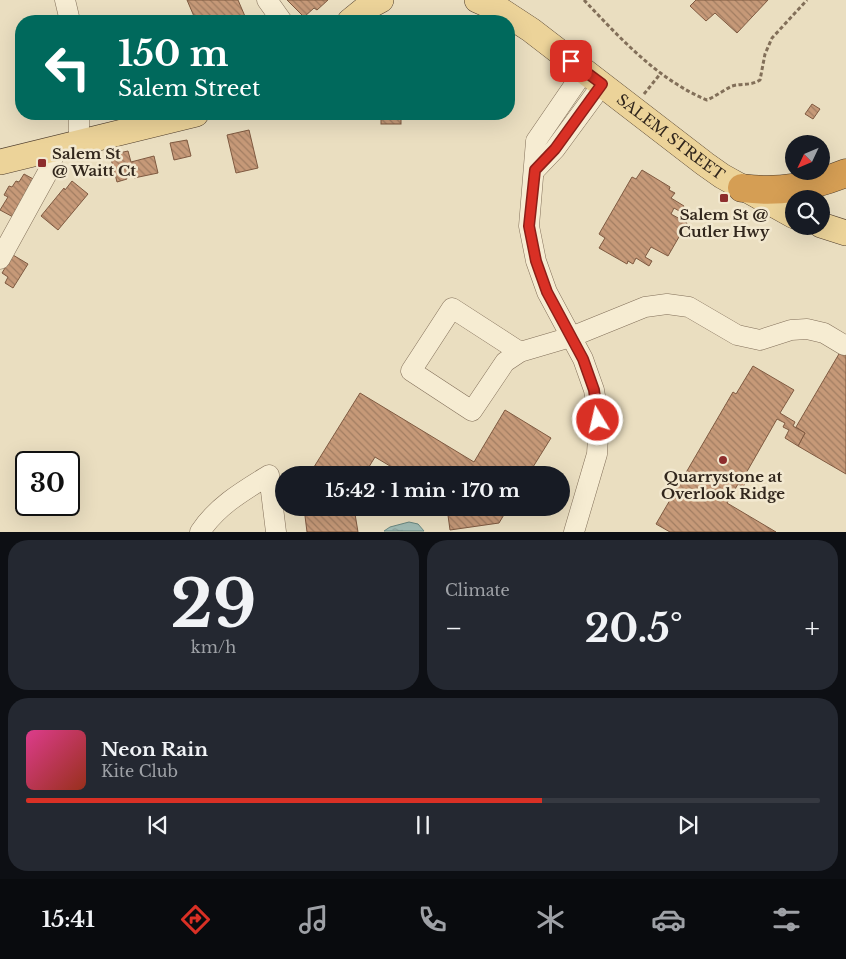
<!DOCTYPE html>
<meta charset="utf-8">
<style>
:root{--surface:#171b24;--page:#242831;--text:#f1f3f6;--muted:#9ea1a6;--line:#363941;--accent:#d93025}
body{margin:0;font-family:"Libre Baskerville",serif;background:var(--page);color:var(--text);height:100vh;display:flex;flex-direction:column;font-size:19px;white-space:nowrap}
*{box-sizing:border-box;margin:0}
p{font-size:16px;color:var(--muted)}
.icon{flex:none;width:28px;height:28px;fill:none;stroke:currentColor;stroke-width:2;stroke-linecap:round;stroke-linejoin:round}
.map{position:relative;height:532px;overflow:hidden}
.details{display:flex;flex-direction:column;gap:8px;padding:8px;background:#0d0f14;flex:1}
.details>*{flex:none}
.hud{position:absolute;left:15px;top:15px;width:500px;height:105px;border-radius:20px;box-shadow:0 5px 20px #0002;background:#00695c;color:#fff;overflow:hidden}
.needle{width:32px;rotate:226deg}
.buttons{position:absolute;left:785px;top:135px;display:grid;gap:10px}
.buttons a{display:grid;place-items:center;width:45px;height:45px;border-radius:50%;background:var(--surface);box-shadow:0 5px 20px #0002;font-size:25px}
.speed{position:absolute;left:15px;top:451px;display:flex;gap:10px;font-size:25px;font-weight:700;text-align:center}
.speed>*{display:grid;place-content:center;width:65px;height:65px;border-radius:50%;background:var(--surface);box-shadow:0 5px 20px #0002;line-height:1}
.speed .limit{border:2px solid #111;border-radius:8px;background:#fff;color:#111}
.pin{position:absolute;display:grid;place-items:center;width:42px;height:42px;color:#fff;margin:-21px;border-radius:10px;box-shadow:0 2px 8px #0006}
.me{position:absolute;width:55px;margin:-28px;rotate:351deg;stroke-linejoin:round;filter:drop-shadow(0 0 4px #0008)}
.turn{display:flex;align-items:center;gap:18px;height:105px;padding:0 20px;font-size:22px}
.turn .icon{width:65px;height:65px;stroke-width:2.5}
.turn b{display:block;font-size:35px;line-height:42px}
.big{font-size:38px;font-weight:800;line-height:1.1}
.details .card{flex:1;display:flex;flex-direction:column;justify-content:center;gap:8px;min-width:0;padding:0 18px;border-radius:20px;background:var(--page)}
.details .dial{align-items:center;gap:0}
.dial b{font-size:65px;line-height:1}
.song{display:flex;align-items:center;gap:15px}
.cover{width:60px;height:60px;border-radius:8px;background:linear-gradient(135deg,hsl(330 70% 55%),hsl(10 70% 35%))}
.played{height:5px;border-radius:2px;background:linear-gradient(90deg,var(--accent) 65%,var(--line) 65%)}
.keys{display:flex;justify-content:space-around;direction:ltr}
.heat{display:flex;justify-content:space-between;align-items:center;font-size:28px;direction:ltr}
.details .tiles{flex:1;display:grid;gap:8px;grid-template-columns:1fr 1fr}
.card:last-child{grid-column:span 2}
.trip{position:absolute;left:275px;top:466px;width:295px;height:50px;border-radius:25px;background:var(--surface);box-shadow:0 5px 20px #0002;font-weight:800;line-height:50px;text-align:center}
.dock{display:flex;height:80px;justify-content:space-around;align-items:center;background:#090b0e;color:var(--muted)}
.dock .icon{width:35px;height:35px}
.dock .on{color:var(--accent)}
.dock b{font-size:22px;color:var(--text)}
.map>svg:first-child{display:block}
.water{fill:url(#water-ripples);stroke:#6b8982}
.building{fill:url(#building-back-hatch);stroke:#7f5a41}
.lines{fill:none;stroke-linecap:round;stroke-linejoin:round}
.minor-casing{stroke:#826f59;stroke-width:21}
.major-casing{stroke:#503e2d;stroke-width:26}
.highway-casing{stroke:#503e2d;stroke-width:29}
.path{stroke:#826f59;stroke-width:3;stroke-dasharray:4 2.5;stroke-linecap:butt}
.minor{stroke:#f6ecd2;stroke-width:20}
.major{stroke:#ecd399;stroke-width:25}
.highway{stroke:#d59e54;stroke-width:28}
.route-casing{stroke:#8d1f18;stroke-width:12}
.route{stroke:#d93025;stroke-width:9}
.poi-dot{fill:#8d2d2d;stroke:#f2e8cf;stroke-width:2}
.labels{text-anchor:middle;stroke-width:5;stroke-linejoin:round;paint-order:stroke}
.street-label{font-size:15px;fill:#32271d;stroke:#f2e8cf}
.poi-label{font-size:15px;font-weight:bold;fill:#32271d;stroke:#f2e8cf}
</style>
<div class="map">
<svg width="846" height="532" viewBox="0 0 846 532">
<defs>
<pattern id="water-ripples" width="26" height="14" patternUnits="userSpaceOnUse" patternTransform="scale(1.25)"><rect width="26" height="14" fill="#a2bdb5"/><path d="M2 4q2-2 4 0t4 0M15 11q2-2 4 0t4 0" fill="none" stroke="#8ca29b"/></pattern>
<pattern id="building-back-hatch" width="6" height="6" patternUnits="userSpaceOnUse" patternTransform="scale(1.25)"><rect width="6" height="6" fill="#c69978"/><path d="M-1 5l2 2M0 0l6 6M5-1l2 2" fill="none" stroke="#a17d62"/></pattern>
</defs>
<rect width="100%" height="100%" fill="#eadec0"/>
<polygon class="water" points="409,522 418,524 424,531 384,531 390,527"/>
<g class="building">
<polygon points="187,0 238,0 247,21 196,21"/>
<polygon points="287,0 328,0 317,10 314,8 304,17"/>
<polygon points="696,0 768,0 737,33 715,13 706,21 690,6"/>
<polygon points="812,104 820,109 813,119 805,114"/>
<rect x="381" y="114" width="20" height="10"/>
<polygon points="249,130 258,168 236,173 227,135"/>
<polygon points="187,140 191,156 174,160 170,143"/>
<polygon points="128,151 131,162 154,156 158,173 134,178 133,175 126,176 127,179 117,182 110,155"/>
<polygon points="642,170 670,187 669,190 675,193 671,198 684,206 681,212 674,208 671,214 687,223 668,256 651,247 645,257 652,261 649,266 636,258 633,264 628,261 627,264 599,248 605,238 599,234 632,177 636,179"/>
<polygon points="24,174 37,181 15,218 0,210 8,197 4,195 9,186 12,187 16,181 19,182"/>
<polygon points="72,181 88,194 58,230 41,216 64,188 65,190"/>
<polygon points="13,255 28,264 13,288 5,283 8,277 2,273"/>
<polygon points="846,342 846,474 798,446 805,433 796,427"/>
<polygon points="753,366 794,390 780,413 795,422 793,426 805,433 798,446 785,438 789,430 783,427 785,423 777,419 745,475 749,477 743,487 738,484 727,503 776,532 670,532 656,524 733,392 736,394"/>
<polygon points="360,393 474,462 505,410 551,438 528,475 405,475 375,457 364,475 309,475"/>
<polygon points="304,508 354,508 358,532 307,532"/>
<polygon points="447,508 508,508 499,523 450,530"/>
</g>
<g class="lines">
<defs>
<g id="minor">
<polyline points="65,0 70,21"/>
<polyline points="267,0 282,21"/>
<polyline points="79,114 79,142"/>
<polyline points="535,170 555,149 602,85"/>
<polyline points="0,259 49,170 53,157 53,149"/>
<polyline points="520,352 452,308 411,371 472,411 505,362 520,352 571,337 645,307 667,304 689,307 737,335 760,340 791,330 807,329 824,333 844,345"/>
<path d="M200 532C217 506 243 491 269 475L276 532"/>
<polyline points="574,532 597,454 599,420 594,390 583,359 547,292 536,261 529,226 536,141 584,71"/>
</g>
<g id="major">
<path id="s1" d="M477 0 502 11 531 30 705 164 722 176 794 216"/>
<polyline points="350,21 366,8 381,0"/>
<polyline points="0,162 196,114"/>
<polyline points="821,225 846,233"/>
</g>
<path id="highway" d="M742 188C779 193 811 187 846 173"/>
</defs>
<use href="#minor" class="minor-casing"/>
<use href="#major" class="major-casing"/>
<use href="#highway" class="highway-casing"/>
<g class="path">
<path d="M584 0C620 38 658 80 707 100 716 96 724 90 732 86 742 83 751 86 760 80L765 54 772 38 807 0"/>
<polyline points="644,94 661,73"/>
</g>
<use href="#minor" class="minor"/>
<use href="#major" class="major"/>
<use href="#highway" class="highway"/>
</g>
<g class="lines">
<defs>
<polyline id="route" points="571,61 602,84 555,149 535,170 529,226 536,261 547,292 583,359 594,390 598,420"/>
</defs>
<use href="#route" class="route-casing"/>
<use href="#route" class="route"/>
</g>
<g class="poi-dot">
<rect x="37" y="158" width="10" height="10" rx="2.5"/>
<rect x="719" y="193" width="10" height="10" rx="2.5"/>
<circle cx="723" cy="460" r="5"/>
</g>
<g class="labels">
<g class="street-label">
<text dy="5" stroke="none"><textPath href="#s1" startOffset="238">SALEM STREET</textPath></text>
</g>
<g class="poi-label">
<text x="52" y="159" text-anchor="start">Salem St<tspan x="52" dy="17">@ Waitt Ct</tspan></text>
<text x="724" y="220">Salem St @<tspan x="724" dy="17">Cutler Hwy</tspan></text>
<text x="723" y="482">Quarrystone at<tspan x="723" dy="17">Overlook Ridge</tspan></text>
</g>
</g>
</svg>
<div class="buttons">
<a><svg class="needle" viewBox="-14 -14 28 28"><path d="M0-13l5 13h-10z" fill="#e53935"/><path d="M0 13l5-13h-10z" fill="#9ea1a6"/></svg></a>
<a><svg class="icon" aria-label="search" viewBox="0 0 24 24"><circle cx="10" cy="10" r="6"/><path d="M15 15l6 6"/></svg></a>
</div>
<div class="speed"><div class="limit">30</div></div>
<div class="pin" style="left:571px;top:61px;background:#d93025"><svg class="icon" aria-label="arrive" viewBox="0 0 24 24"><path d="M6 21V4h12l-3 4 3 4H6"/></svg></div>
<svg class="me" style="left:598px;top:420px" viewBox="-20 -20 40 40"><circle r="17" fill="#d93025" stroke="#fff" stroke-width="3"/><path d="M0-11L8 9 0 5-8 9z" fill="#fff"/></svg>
<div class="trip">15:42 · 1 min · 170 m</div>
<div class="hud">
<div class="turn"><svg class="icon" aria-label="left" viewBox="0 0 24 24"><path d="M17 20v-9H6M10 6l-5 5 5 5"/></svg><div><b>150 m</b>Salem Street</div></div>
</div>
</div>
<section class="details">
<div class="tiles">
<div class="card dial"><b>29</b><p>km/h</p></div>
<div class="card"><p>Climate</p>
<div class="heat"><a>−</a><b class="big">20.5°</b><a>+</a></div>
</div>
<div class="card">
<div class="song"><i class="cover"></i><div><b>Neon Rain</b><p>Kite Club</p></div></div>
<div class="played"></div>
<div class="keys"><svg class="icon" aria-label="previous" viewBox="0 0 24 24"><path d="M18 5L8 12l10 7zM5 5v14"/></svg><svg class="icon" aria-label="pause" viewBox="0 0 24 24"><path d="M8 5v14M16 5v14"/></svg><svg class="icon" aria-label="next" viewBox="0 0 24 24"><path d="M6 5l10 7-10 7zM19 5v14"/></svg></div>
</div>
</div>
</section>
<nav class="dock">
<b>15:41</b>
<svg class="icon on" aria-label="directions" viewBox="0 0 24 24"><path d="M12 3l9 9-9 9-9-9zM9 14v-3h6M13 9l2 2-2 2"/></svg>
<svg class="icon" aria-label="music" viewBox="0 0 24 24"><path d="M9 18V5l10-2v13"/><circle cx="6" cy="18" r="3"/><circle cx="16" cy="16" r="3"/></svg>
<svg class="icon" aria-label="phone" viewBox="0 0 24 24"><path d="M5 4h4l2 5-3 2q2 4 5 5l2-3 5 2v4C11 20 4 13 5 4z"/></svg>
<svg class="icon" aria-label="climate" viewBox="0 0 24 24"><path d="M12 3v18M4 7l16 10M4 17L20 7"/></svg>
<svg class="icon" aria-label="car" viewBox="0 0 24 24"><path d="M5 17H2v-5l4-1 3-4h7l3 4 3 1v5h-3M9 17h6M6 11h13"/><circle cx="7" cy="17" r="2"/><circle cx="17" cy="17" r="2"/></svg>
<svg class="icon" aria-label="filters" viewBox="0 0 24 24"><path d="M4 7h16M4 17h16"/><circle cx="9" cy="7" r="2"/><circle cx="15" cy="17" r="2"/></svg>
</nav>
